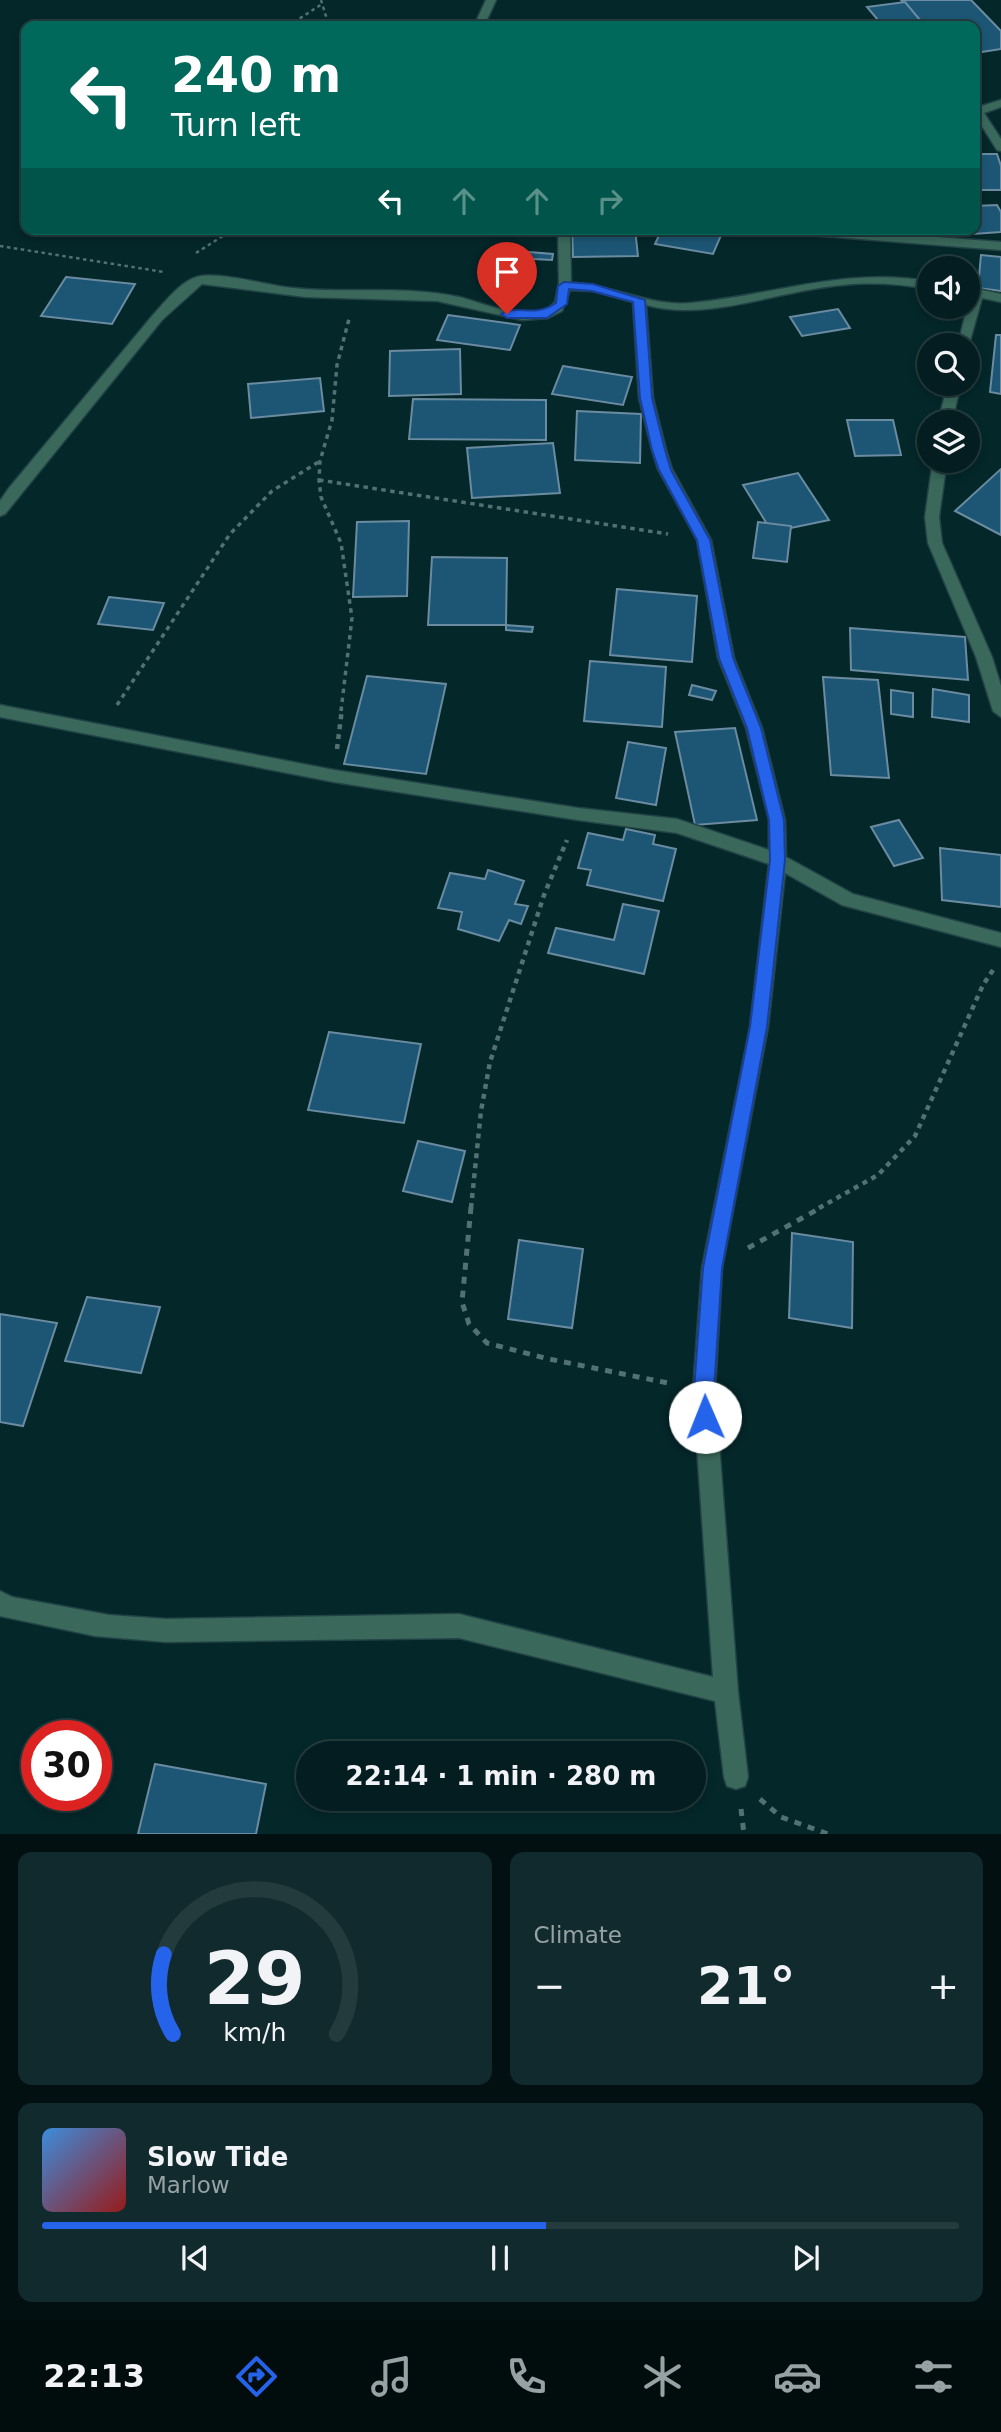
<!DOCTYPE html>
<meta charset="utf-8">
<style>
:root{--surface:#031d20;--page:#112a2d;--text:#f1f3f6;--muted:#97a2a5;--line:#243b3e;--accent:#2563eb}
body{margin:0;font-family:"DejaVu Sans",sans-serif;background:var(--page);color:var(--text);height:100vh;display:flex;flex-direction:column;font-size:26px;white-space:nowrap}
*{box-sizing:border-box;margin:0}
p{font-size:23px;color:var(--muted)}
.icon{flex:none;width:38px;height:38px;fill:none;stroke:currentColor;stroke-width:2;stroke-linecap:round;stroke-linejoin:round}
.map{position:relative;height:1834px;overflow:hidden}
.details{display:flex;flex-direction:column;gap:18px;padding:18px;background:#021012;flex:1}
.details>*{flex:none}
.hud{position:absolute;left:21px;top:21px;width:959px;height:214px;border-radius:14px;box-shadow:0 4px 10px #0003,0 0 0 2px var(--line);background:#00695c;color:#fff;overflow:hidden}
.controls{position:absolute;left:917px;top:256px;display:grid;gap:14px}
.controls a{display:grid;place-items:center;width:63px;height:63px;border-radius:50%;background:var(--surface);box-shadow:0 4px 10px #0003,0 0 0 2px var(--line);font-size:35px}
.speed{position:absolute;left:21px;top:1720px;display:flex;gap:14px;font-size:35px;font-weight:700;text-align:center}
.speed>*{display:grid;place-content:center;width:91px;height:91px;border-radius:50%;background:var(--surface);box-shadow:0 4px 10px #0003,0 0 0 2px var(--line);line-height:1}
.speed .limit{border:10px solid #d22;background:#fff;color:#111}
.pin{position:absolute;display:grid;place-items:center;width:60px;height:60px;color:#fff;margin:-72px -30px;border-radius:50% 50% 50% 0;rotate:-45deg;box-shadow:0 0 7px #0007}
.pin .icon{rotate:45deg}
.me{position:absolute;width:77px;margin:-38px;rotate:359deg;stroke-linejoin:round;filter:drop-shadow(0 0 5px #0008)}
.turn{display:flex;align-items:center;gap:24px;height:147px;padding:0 35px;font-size:32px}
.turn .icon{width:91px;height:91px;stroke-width:2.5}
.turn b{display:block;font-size:49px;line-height:60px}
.lanes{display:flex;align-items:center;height:66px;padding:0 35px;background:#0003;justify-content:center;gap:35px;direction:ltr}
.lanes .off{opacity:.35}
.big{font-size:52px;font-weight:600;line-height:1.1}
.details .tile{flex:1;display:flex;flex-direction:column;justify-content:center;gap:10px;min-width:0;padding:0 24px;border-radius:14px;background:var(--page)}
.details .dial{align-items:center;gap:0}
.dial svg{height:182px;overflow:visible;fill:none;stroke:var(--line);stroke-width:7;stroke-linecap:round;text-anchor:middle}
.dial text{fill:var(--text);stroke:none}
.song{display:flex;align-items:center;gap:21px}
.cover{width:84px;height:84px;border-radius:10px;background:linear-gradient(135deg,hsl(210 70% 55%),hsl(0 70% 35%))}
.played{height:7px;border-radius:4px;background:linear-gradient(90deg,var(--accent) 55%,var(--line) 55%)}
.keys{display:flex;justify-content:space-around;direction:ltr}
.heat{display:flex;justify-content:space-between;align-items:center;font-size:38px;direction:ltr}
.details .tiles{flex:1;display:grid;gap:18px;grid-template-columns:1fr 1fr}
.tile:last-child{grid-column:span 2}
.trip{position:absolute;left:296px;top:1741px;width:410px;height:70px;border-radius:35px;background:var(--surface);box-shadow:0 4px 10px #0003,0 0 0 2px var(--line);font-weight:600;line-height:70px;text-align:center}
.menu{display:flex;height:112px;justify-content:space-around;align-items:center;background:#010c0d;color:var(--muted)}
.menu .icon{width:49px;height:49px}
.menu .active{color:var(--accent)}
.menu b{font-size:32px;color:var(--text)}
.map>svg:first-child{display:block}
.building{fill:#1c5674;stroke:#6a8ba0;stroke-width:2}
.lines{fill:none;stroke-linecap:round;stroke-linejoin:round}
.street-casing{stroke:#224346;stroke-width:3}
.path-far3{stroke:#527173;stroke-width:2.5;stroke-dasharray:3.5 3.5;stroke-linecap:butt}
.path-far2{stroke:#527173;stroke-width:3.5;stroke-dasharray:4.5 4.5;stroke-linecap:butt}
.path-far1{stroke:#527173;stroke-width:4.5;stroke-dasharray:5 5;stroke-linecap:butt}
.path{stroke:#527173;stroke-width:5;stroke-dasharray:7 7;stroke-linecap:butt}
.street{fill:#3a695b;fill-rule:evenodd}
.route{fill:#2563eb;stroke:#184099;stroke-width:2}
</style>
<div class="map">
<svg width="1001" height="1834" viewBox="0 0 1001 1834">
<rect width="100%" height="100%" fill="#04272a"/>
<g class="building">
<polygon points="901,0 971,0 1001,31 1001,49 975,53 975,26 925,26"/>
<polygon points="905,2 925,26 883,26 867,7"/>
<polygon points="975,154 997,154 1001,166 1001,190 975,190"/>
<polygon points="997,205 1001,212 1001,232 959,235 956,229 975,229 975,206"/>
<polygon points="572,229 635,229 638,256 573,257"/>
<polygon points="662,229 699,229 722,233 713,254 655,244"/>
<polygon points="516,251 553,254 552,260 515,258"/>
<polygon points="981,255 1001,257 1001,291 978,288"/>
<polygon points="66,277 135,284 112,324 41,316"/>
<polygon points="838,309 850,328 802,336 790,317"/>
<polygon points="448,315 520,325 510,350 437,340"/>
<polygon points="996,335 1001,335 1001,394 990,392"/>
<polygon points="460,349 461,394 389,396 390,351"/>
<polygon points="563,366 632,377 623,405 552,394"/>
<polygon points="320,378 324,411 251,418 248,384"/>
<polygon points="413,399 546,400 546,440 409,439"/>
<polygon points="577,411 641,414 640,463 575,460"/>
<polygon points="847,420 893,420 901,455 855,456"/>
<polygon points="553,443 560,493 472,498 467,448"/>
<polygon points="1001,469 1001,535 955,511"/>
<polygon points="798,473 829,520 772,532 743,485"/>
<polygon points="409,521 407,596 353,597 357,522"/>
<polygon points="758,522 791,526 787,562 753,558"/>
<polygon points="432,557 507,558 506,625 428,625"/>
<polygon points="617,589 697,596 692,662 610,655"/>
<polygon points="109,597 164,603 153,630 98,624"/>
<polygon points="506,625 533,627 532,632 506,630"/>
<polygon points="850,628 965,637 968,680 851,670"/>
<polygon points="590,661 666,667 662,727 584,721"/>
<polygon points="367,676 446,684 426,774 344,764"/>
<polygon points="823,677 878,680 889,778 831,775"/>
<polygon points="692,685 716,691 712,700 689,695"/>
<polygon points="933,689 969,695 969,722 932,717"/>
<polygon points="891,690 913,693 913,717 891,714"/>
<polygon points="735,728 757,820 695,825 675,732"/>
<polygon points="628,742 666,748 656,805 616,798"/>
<polygon points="899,820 923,858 894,866 871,827"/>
<polygon points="626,829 655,835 653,844 676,849 663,901 587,885 591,870 578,868 588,833 623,840"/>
<polygon points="940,848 1001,855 1001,907 942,900"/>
<polygon points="488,870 524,881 515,904 528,906 521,924 509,920 499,941 458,929 462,912 438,908 450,873 485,879"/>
<polygon points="623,904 659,911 644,974 548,953 556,928 614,940"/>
<polygon points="329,1032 421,1044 404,1123 308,1110"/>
<polygon points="418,1141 465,1151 452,1202 403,1191"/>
<polygon points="792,1233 853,1242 852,1328 789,1318"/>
<polygon points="519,1240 583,1249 572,1328 508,1319"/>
<polygon points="87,1297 160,1307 141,1373 65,1361"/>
<polygon points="0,1314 57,1323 23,1426 0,1422"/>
<polygon points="155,1764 266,1784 256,1834 138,1834"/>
</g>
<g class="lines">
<defs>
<g id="street">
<polygon points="486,0 496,0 484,26 474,26"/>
<polygon points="1001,100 1001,107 984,113 1001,139 1001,151 997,150 975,115 975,108"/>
<path d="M558 229H570L571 283C611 284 651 307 691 303 774 295 844 267 929 281V289C901 284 871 282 843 285 780 290 708 322 646 305L653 398 666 450 672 469 711 540 734 658 762 728 785 820 786 857 853 894 1001 933V947L842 905 785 873 768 1027 722 1268 715 1390 738 1692 748 1777 745 1786 736 1789 727 1786 724 1777 715 1701 459 1638 166 1642 95 1636 0 1616V1591L12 1597 109 1615 166 1619 459 1614 713 1677 693 1390 702 1268 750 1027 769 864 677 833 578 820 334 782 0 717V705L334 770 578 808 677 819 769 850V820L746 728 718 658 697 540 658 469 652 450 639 398 633 302 593 291 570 290 562 311 548 318 522 320 437 301 305 297 202 284 162 320 5 514 0 516V501L9 488 153 315C164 303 181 281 197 277 220 271 268 286 293 288 348 294 405 285 459 297 484 303 536 327 555 302L559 283Z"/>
<polygon points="778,229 833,229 1001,242 1001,250 784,233"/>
<polygon points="968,287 1001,294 1001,302 982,298 968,348 968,345 958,345 970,295 968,295"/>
<polygon points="948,383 961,383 952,422 938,422"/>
<polygon points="933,460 947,460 939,517 942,543 992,657 1001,686 1001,717 993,711 976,657 928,543 925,517"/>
</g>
</defs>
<use href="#street" class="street-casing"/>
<g class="path-far3">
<polyline points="321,0 329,26"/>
<polyline points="288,26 322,4"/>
<polyline points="0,246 164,272"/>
<polyline points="196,253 234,229"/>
</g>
<g class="path-far2">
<polyline points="319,480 668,534"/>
<polyline points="117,705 230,534 272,491 320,461"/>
<polyline points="341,711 352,618 341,543 321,497 319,480 320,461 332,420 337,365 349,319"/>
</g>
<g class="path-far1">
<polyline points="337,749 342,709"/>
<polyline points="471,1208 481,1111 490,1062 544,895 567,840"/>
<polyline points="819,1208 878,1175 915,1136 983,985 993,970"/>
</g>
<g class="path">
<polyline points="471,1207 462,1302 469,1324 487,1343 549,1359 673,1384"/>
<polyline points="748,1248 822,1207"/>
<polyline points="760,1799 781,1817 828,1834"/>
<polyline points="741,1809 744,1834"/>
</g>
<use href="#street" class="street"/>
</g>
<path class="route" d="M564 282 593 284 645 300 652 398 665 450 671 470 710 540 733 658 761 728 784 820 785 860 767 1027 722 1268 714 1390 715 1417 712 1424 705 1426 698 1424 694 1390 703 1268 750 1027 770 860 769 820 747 728 719 658 697 540 659 470 652 450 640 398 633 302 592 291 569 289 567 304 547 318H507L501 314C516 304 535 318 556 303L558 286Z"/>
</svg>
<div class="controls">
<a><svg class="icon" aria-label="sound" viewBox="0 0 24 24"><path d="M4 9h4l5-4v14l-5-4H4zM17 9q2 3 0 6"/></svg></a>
<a><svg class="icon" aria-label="search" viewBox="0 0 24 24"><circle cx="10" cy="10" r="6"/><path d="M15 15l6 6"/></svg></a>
<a><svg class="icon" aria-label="layers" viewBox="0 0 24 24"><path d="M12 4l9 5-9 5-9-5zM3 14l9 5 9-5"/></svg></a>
</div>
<div class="speed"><div class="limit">30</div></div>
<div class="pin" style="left:507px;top:314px;background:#d93025"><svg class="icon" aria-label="arrive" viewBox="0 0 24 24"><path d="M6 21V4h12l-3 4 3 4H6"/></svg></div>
<svg class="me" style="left:705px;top:1417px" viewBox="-20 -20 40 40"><circle r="19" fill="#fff"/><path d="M0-13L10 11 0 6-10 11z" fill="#2563eb"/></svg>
<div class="trip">22:14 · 1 min · 280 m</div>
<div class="hud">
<div class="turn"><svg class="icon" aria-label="left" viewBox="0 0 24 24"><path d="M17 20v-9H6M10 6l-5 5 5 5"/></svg><div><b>240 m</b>Turn left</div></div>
<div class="lanes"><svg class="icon" aria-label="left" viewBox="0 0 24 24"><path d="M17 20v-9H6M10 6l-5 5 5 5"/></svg><svg class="icon off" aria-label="ahead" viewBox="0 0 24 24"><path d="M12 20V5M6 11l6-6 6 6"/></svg><svg class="icon off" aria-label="ahead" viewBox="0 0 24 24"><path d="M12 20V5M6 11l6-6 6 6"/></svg><svg class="icon off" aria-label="right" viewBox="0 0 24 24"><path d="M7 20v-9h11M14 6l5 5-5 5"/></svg></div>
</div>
</div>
<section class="details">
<div class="tiles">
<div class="tile dial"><svg viewBox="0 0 100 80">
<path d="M14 69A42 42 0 1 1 86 69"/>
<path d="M14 69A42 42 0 0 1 10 34" stroke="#2563eb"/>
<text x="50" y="56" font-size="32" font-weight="700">29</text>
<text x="50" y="72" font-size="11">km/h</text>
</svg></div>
<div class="tile"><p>Climate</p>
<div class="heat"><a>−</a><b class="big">21°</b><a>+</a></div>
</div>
<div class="tile">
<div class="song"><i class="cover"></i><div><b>Slow Tide</b><p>Marlow</p></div></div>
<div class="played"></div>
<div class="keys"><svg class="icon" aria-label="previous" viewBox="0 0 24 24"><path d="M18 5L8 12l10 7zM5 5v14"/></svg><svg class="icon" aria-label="pause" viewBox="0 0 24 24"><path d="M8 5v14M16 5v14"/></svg><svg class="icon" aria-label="next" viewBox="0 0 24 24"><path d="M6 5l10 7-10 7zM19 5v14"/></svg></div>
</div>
</div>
</section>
<nav class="menu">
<b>22:13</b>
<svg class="icon active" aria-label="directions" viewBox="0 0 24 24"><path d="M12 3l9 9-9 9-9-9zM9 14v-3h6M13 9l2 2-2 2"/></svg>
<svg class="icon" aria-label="music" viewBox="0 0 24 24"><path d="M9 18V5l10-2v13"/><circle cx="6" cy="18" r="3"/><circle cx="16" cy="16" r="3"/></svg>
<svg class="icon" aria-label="phone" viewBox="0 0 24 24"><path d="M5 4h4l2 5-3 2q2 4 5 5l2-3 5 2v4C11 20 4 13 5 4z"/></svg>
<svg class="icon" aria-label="climate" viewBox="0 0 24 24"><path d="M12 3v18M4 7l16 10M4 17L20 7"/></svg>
<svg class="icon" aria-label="car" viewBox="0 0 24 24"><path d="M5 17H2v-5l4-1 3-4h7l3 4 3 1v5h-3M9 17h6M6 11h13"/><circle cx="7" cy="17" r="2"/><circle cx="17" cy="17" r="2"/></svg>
<svg class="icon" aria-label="filters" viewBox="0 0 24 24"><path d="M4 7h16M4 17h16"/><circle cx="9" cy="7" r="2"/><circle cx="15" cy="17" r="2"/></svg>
</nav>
